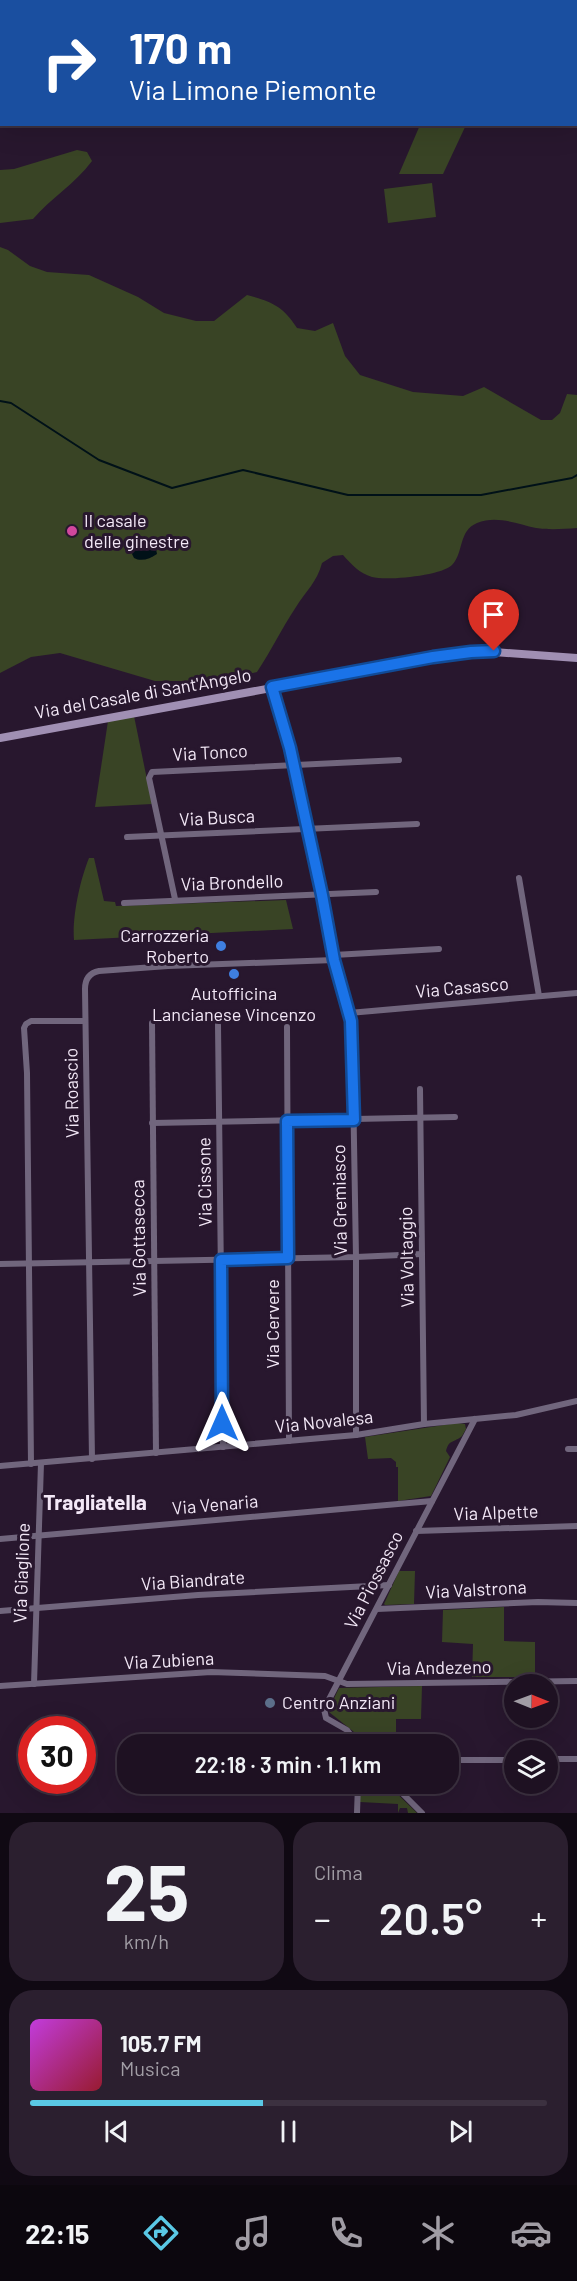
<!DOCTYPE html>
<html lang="it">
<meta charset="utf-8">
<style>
:root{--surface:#1e1122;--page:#2b1f2f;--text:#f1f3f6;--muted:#a19da5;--line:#3c3140;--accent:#5ac8e5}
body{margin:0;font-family:Barlow,sans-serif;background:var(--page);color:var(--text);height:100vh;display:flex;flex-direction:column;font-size:22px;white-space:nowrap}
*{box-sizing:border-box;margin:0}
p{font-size:20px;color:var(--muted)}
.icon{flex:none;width:33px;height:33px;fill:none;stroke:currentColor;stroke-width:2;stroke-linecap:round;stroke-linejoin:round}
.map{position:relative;height:1813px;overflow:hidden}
.side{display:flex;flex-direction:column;gap:9px;padding:9px;background:#100913;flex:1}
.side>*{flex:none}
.top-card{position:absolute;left:0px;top:0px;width:578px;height:126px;box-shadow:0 6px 24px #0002,0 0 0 2px var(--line);background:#1a4fa0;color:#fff;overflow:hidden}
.needle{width:39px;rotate:91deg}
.fabs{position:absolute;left:504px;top:1674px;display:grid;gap:12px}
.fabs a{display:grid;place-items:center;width:54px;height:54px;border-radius:50%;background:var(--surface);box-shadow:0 6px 24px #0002,0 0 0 2px var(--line);font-size:30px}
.speed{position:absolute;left:18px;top:1716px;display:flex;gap:12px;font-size:30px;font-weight:700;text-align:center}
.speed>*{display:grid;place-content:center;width:78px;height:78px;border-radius:50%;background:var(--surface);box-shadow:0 6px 24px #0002,0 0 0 2px var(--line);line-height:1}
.speed .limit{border:9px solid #d22;background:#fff;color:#111}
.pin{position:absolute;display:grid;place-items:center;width:51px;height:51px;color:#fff;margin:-62px -26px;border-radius:50% 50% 50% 0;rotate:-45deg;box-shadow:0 0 6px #0007}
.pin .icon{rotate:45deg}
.me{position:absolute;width:66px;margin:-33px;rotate:0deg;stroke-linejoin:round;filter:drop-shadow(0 0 4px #0008)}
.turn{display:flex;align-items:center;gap:21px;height:126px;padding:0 30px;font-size:27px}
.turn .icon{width:78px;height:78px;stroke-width:2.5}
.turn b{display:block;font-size:42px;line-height:51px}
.big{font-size:45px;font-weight:600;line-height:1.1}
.side .widget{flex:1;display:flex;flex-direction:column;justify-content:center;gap:9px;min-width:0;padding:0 21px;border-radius:24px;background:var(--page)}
.side .dial{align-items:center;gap:0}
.dial b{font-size:78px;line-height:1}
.song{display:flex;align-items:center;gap:18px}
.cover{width:72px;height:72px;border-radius:9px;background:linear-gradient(135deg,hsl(290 70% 55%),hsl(350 70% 35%))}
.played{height:6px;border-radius:3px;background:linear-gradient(90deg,var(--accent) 45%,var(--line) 45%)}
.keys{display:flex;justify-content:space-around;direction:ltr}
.heat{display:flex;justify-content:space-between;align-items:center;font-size:33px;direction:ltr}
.side .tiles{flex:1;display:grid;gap:9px;grid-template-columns:1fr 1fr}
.widget:last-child{grid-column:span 2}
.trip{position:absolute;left:117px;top:1734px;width:342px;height:60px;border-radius:24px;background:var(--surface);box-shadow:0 6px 24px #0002,0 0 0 2px var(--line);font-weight:600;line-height:60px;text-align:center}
.menu{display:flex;height:96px;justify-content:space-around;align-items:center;background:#0c070e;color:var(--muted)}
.menu .icon{width:42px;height:42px}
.menu .on{color:var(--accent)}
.menu b{font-size:27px;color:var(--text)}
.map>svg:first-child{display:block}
.green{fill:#394425}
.water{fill:#001118}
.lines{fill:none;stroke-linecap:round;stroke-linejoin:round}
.stream{stroke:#001118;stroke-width:2}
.minor{stroke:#71667d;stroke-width:6}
.secondary{stroke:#a08fb3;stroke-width:8}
.route-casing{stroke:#114b97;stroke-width:15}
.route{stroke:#1a73e8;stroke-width:10}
.hotel-dot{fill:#d1479c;stroke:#28172e;stroke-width:2}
.shop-dot{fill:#3f7fe0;stroke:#28172e;stroke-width:2}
.service-dot{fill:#5c6f8a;stroke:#28172e;stroke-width:2}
.labels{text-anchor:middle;stroke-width:6;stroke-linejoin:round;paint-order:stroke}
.poi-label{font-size:18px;fill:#f3e8f7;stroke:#28172e;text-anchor:start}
.street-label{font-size:18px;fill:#f3e8f7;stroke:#28172e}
.quarter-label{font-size:21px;font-weight:bold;fill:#f3e8f7;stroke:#28172e}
</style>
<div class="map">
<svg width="577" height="1813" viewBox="0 0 577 1813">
<rect width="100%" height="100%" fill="#28172e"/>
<g class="green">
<polygon points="420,125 466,125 443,174 399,174"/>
<path d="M77 150 87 152 92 161C75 184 51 198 33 219L0 223V170L14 169Z"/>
<polygon points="432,183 436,217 388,223 384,189"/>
<path d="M0 247 8 250 30 266 47 272 89 275 138 297 164 313 196 321H214L247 295C272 302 283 306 297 328L315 331 333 323 345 356 360 375 413 392 463 396 484 387 541 420H552L560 413 567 394 577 395V528C563 529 549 530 536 528 517 524 497 515 477 523 458 531 464 553 452 565 441 576 386 581 372 577 359 573 352 565 343 555L333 556 322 563C317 582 306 591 296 607 282 628 271 651 257 672L218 681H155L60 653 31 657 0 673Z"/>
<polygon points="134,716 152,804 95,807 108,721"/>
<path d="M89 858H94L104 901 115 902 116 906 286 900 293 929 74 940C72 917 80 880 89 858Z"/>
<path d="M457 1423 465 1424 466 1429 462 1436C454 1443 449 1439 446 1451L450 1457 431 1496 398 1501V1467H396V1462L391 1458 368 1459 365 1437Z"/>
<polygon points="399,1571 415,1571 414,1604 385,1605 384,1604"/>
<polygon points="504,1607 504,1641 535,1642 535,1677 472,1677 473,1644 442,1642 443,1610"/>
<polygon points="422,1686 421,1719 396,1719 396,1744 361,1744 354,1732 329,1712 329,1709 339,1688"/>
<polygon points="360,1784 387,1784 417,1813 408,1813 407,1808 400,1808 398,1813 398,1804 360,1802"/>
</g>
<path class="water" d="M147 546 156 549 157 554C150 559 141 562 134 558L132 554 135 549Z"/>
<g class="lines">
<polyline class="stream" points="0,401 11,403 99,460 172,488 243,470 348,495 481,495 572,478 577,475"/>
<g class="minor">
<polyline points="272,687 294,764 334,960 352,1027 356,1257 356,1435"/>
<polyline points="127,837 417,824"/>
<polyline points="519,878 539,996"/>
<polyline points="175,899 149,778 152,772 399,760"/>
<polyline points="124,903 376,892"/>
<polyline points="334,955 439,949"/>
<polyline points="349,1013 577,993"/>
<polyline points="152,1023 156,1453"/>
<polyline points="218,1025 223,1447"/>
<polyline points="287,1027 289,1441"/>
<polyline points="420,1089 424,1424"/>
<polyline points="152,1123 455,1117"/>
<polyline points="0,1264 356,1257 422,1254"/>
<polyline points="568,1449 577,1449"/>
<path d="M92 1459 85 989C85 979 89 973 99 971L168 966 334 960"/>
<polyline points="31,1464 27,1073 24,1028 26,1024 31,1021 85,1021"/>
<polyline points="0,1466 356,1435 424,1424 516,1415 577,1401"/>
<polyline points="416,1531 577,1526"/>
<polyline points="0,1539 432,1501"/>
<polyline points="377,1609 538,1602 577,1603"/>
<polyline points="0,1611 198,1595 389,1585"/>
<polyline points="34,1684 41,1463"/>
<polyline points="0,1686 211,1672 325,1676 347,1684 577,1681"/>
<polyline points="357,1744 347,1730 326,1718 324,1709 475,1419"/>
<polyline points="548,1759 577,1759"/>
<polyline points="448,1760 514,1760"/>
<polyline points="393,1784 422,1813"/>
<polyline points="357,1813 358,1784"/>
</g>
<polyline class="secondary" points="0,738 462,653 494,652 577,658"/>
</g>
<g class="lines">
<defs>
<polyline id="route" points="222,1423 221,1260 288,1258 287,1121 354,1120 351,1021 334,960 322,895 290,748 272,687 433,657 471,652 494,651"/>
</defs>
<use href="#route" class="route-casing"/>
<use href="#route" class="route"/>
</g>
<circle class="hotel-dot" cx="72" cy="531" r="6"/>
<g class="shop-dot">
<circle cx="221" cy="946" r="6"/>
<circle cx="234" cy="974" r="6"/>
</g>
<circle class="service-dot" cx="270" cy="1703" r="6"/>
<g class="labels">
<g class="poi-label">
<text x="84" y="527">Il casale<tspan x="84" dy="21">delle ginestre</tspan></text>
<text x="209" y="942" text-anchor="end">Carrozzeria<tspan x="209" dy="21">Roberto</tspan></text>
<text x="234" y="1000" text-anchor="middle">Autofficina<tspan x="234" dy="21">Lancianese Vincenzo</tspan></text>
<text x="282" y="1709">Centro Anziani</text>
</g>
<g class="street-label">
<text transform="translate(143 694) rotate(-10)" y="6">Via del Casale di Sant'Angelo</text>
<text transform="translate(210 753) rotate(-3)" y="6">Via Tonco</text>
<text transform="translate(217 818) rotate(-3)" y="6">Via Busca</text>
<text transform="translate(232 883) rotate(-2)" y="6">Via Brondello</text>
<text transform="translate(462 988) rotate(-5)" y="6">Via Casasco</text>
<text transform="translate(72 1093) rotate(-91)" y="6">Via Roascio</text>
<text transform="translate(205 1182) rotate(-91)" y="6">Via Cissone</text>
<text transform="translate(340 1200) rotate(-91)" y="6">Via Gremiasco</text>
<text transform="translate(139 1238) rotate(-91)" y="6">Via Gottasecca</text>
<text transform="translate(407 1257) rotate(-91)" y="6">Via Voltaggio</text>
<text transform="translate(273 1324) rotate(-90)" y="6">Via Cervere</text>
<text transform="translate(324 1422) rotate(-6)" y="6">Via Novalesa</text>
<text transform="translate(215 1505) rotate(-5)" y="6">Via Venaria</text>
<text transform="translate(496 1513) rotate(-2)" y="6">Via Alpette</text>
<text transform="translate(22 1573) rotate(-88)" y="6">Via Giaglione</text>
<text transform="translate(374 1580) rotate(-63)" y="6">Via Piossasco</text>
<text transform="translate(193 1581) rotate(-4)" y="6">Via Biandrate</text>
<text transform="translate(476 1590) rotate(-3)" y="6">Via Valstrona</text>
<text transform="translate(169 1661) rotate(-3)" y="6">Via Zubiena</text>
<text transform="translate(439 1668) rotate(-1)" y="6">Via Andezeno</text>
</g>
<g class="quarter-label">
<text x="95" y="1510">Tragliatella</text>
</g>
</g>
</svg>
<div class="fabs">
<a><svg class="needle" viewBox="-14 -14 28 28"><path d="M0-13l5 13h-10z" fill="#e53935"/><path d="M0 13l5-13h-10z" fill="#a19da5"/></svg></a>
<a><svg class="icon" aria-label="layers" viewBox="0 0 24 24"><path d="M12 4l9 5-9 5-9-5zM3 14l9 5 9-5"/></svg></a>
</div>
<div class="speed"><div class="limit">30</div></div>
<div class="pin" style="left:494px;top:651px;background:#d93025"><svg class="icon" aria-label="arrive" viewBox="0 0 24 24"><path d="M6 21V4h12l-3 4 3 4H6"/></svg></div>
<svg class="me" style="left:222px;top:1423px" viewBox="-20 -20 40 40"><path d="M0-17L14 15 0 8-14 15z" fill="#1a73e8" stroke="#fff" stroke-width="4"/></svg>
<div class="trip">22:18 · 3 min · 1.1 km</div>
<div class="top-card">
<div class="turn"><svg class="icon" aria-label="right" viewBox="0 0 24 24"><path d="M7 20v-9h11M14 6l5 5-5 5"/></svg><div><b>170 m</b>Via Limone Piemonte</div></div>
</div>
</div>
<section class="side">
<div class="tiles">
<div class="widget dial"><b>25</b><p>km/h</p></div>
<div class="widget"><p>Clima</p>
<div class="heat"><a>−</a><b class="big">20.5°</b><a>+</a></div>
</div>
<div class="widget">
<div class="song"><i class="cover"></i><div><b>105.7 FM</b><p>Musica</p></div></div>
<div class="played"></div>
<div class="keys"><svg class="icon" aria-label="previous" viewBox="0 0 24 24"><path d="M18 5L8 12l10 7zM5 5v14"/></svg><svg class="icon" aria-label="pause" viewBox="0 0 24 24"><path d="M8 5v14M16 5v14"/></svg><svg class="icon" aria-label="next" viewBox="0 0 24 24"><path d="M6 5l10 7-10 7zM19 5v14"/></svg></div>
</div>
</div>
</section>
<nav class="menu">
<b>22:15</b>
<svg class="icon on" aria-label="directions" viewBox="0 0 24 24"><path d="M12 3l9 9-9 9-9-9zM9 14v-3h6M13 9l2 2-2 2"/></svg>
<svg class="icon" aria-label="music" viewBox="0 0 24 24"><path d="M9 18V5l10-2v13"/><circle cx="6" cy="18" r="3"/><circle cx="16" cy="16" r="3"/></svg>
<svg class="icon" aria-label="phone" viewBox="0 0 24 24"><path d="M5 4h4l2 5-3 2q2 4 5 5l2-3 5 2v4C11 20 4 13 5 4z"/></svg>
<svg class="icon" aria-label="climate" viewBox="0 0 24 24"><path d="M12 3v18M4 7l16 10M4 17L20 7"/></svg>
<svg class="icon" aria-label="car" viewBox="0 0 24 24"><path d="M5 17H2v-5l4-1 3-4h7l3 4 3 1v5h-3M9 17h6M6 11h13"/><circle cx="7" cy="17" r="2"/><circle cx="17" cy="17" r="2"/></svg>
</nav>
